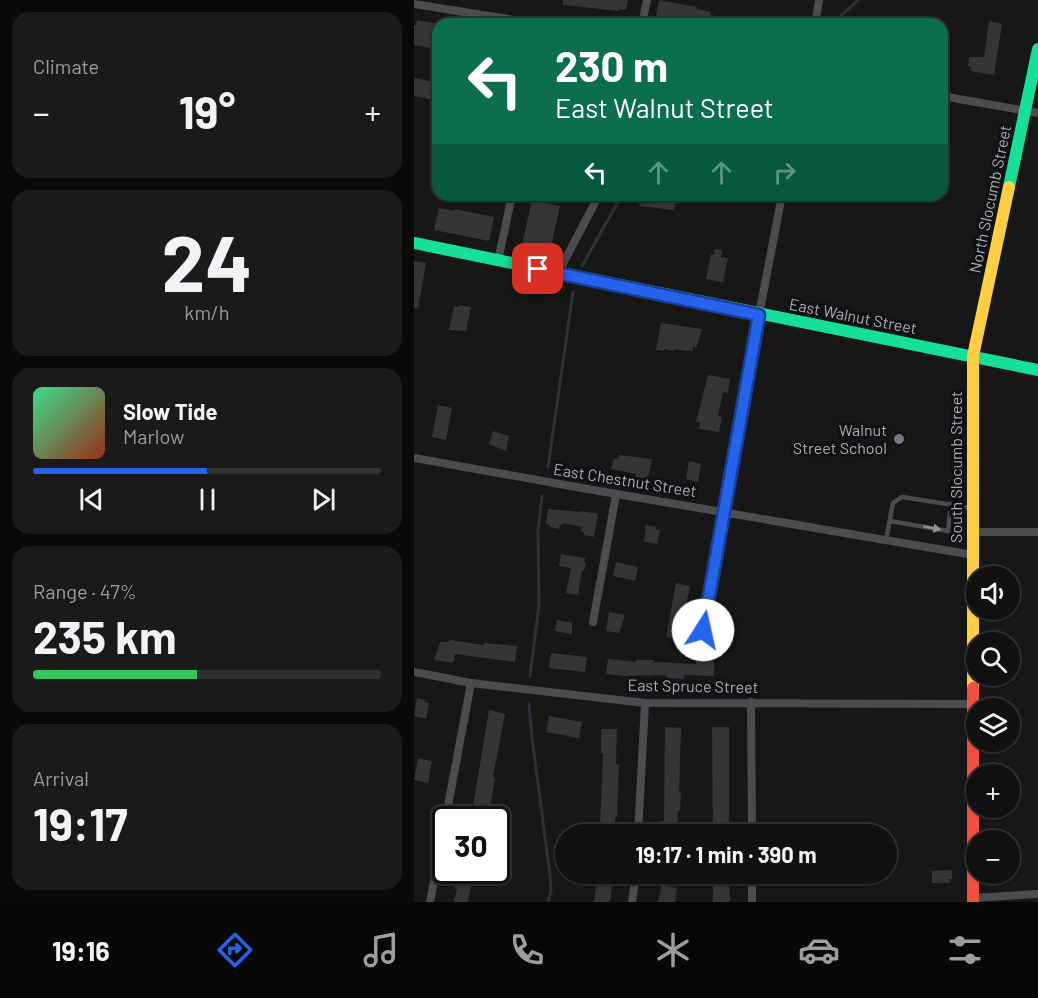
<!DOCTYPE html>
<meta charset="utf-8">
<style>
:root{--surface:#111;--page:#1a1a1a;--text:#f1f3f6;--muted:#9c9d9f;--line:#303131;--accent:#2563eb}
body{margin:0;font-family:Barlow,sans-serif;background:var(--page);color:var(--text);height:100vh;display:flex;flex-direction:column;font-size:22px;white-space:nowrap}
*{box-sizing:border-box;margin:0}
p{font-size:20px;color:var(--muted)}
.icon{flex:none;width:33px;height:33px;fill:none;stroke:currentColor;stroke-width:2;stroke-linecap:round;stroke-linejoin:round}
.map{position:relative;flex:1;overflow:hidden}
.side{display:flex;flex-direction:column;gap:12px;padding:12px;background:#090909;width:414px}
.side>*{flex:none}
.banner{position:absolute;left:18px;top:18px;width:516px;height:183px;border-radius:18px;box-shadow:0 2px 4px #0004,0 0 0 2px var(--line);background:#0b6e4f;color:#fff;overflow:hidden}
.controls{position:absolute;left:552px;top:566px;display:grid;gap:12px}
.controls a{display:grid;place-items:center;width:54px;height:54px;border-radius:50%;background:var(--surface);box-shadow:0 2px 4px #0004,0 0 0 2px var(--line);font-size:30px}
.speed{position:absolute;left:18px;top:806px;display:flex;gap:12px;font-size:30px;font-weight:700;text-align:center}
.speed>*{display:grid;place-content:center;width:78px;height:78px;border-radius:50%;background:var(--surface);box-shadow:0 2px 4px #0004,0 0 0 2px var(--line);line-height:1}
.speed .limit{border:3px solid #111;border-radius:9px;background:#fff;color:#111}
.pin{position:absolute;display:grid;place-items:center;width:51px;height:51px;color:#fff;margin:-26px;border-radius:12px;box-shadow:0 3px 9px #0006}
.me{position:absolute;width:66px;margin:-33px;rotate:10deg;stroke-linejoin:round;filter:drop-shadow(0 0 4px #0008)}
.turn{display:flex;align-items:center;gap:21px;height:126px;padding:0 24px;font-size:27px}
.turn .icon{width:78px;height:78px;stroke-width:2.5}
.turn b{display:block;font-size:42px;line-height:51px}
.lanes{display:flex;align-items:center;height:57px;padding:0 24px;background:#0003;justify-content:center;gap:30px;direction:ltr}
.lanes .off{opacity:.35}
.big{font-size:45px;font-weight:700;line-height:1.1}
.side .card{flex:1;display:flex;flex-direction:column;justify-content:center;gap:9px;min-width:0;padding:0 21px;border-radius:18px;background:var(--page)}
.side .dial{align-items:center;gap:0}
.dial b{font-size:78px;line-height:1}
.song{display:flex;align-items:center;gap:18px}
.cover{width:72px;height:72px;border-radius:9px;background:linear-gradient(135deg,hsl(150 70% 55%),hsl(10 70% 35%))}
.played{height:6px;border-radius:3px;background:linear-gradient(90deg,var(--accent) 50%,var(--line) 50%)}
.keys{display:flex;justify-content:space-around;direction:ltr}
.heat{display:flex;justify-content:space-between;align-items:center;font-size:33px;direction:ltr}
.charge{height:9px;border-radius:4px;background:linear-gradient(90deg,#34c759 47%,var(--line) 0)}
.trip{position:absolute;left:141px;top:824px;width:342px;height:60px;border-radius:30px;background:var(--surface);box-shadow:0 2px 4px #0004,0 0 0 2px var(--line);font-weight:700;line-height:60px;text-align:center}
.dock{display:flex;height:96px;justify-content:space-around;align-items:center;background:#070707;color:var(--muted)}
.dock .icon{width:42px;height:42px}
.dock .current{color:var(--accent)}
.dock b{font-size:27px;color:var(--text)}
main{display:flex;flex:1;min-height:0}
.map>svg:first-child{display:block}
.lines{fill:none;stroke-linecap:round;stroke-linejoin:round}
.stream{stroke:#2a3239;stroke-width:3}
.building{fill:#343537}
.lane{stroke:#4b4c50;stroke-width:4.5}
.street{stroke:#4b4c50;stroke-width:8}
.fast{stroke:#16e098;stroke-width:12}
.slow{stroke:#ffcf43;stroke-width:12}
.jam{stroke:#f24e42;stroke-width:12}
.oneway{fill:#8c9099}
.route-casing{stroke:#184099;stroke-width:15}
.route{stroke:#2563eb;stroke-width:10}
.poi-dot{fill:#757880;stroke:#111113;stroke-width:2}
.labels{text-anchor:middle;stroke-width:6;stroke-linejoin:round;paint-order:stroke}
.street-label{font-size:16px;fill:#a8adb8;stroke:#111113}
.poi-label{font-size:16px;fill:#a8adb8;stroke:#111113;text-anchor:end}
</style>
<main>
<section class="side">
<div class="card"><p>Climate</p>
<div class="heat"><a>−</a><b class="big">19°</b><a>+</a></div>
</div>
<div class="card dial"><b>24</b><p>km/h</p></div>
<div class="card">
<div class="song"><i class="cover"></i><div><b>Slow Tide</b><p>Marlow</p></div></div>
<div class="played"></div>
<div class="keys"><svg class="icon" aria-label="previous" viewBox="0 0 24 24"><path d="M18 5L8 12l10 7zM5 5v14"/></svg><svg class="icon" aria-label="pause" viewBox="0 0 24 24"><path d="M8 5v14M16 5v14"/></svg><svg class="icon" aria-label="next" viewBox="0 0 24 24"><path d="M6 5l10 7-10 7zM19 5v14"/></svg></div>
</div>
<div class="card"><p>Range · 47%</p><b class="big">235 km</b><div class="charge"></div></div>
<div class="card"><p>Arrival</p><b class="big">19:17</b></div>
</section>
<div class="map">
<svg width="624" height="902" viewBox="0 0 624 902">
<rect width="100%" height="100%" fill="#171717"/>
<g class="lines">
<g class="stream">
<polyline points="418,24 444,0"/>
<polyline points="168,266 208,195"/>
<polyline points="134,467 159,292"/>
<polyline points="116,676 125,605 124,531 128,496"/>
<polyline points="115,704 118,738 136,875 137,891 134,902"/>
</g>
</g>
<g class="building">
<polygon points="149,0 214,0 212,10 205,9 205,11 149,5"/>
<polygon points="245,0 283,7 283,9 297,12 296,15 326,20 325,24 243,24 243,21 241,21"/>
<polygon points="3,20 24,24 24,49 0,45 0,25 2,25"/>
<polygon points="575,21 588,24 580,75 556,71 557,66 554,66 555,57 570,57"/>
<polygon points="0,78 24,83 24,101 0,96"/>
<polygon points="227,195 263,195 260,210 225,206"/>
<polygon points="118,200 146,206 136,251 108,245"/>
<polygon points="25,208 40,211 41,209 80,217 75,241 20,230"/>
<polygon points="301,249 308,250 307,257 314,258 309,282 292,279 297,254 300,255"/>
<polygon points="0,261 12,263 4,309 0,308"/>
<polygon points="45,305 57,307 52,331 35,330 40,306 45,307"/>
<polygon points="247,323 288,329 282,348 279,347 279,351 274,350 274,351 260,349 260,351 250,349 250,351 242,350"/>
<polygon points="294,375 316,379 314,393 309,392 304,416 308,417 305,432 285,429 286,422 282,422"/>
<polygon points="24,405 38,408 32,440 18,437"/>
<polygon points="79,431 95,436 92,451 75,444"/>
<polygon points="205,455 238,459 233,482 221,480 222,474 197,469 200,458 204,459"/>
<polygon points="275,461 287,464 284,482 272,479"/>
<polygon points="134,509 167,512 168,511 184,514 180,537 170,535 170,532 167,532 168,527 149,523 149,525 146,524 145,529 136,527 136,525 132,524"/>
<polygon points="232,525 242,527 241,529 246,530 243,544 230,542"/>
<polygon points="147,554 171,558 170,562 172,563 170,571 168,570 164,595 152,593 157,568 145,566"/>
<polygon points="202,562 224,567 221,581 199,576"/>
<polygon points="262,583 276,586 265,640 252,637"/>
<polygon points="195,612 211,615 205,633 192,631"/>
<polygon points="143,620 158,623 158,634 141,631"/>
<polygon points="36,640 70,645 70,643 103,646 101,662 41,654 39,663 20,660 26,642 34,642"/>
<polygon points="137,653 173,657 171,672 135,668"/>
<polygon points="194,659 222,662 222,660 240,660 240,662 282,664 282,661 300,661 300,676 270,675 270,679 252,678 252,675 210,676 192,674"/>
<polygon points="3,698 11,700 10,702 15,703 12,719 0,716"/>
<polygon points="75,710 91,714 79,777 81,778 74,819 57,819"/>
<polygon points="135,716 168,722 165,738 132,732"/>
<polygon points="251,727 267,728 265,791 267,791 266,811 264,811 263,834 246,834 247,821 250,821"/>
<polygon points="298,727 315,727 315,834 299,834"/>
<polygon points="187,729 203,729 202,764 205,765 203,817 201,817 200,834 183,834 184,827 186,827 189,753 187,753"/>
<polygon points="4,758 18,761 14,783 0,780"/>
<rect x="376" y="826" width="47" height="8"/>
<polygon points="43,870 60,870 54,902 40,902 43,889 40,888"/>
<polygon points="535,870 538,871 538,879 535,879 536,883 518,883 518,871"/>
<polygon points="184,873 200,873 196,902 180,902"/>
<polygon points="299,873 315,873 316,902 299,902"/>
<polygon points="248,885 263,888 261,902 244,902"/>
</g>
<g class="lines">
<g class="lane">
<polyline points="476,521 534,531 537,504"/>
<polyline points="472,540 479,503 488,497 558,508"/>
</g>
<g class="street">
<polyline points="0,4 125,24"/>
<polyline points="228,24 233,0"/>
<polyline points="401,24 405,0"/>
<polyline points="528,96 624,113"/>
<polyline points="84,261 98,195"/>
<polyline points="144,273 185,195"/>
<path d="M0 458C186 492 372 523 559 555"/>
<polyline points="558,532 624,532"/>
<polyline points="179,622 202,495"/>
<polyline points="289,630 345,315 368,195"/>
<polyline points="0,672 57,683 231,703 559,704"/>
<polyline points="337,702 338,834"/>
<polyline points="224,834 231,703"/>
<polyline points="338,873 338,902"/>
<polyline points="559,898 624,894"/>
<polyline points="16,902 57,683"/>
<polyline points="218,902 222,873"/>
</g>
<g class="fast">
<polyline points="595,187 624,49"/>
<polyline points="0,243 624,370"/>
</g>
<polyline class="slow" points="559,688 559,356 595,187"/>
<polyline class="jam" points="559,688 559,902"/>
</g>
<defs><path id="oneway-solid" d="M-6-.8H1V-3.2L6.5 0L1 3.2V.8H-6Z" transform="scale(1.5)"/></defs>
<use class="oneway" href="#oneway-solid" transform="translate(518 528) rotate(10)"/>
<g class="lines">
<defs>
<polyline id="route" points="124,269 345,315 289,630"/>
</defs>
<use href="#route" class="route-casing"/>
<use href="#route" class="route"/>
</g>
<circle class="poi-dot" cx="485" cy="439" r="6"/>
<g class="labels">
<g class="street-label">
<text transform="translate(576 199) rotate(-78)" y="6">North Slocumb Street</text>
<text transform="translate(439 316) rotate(11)" y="6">East Walnut Street</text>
<text transform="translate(542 467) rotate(-90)" y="6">South Slocumb Street</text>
<text transform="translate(211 480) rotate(9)" y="6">East Chestnut Street</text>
<text transform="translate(279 686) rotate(1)" y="6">East Spruce Street</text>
</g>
<g class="poi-label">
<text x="473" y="436">Walnut<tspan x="473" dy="18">Street School</tspan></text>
</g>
</g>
</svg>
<div class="controls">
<a><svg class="icon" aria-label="sound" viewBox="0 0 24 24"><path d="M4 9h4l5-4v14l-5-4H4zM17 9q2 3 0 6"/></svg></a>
<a><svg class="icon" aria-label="search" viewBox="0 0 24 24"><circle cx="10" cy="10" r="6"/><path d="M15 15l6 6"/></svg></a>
<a><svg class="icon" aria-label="layers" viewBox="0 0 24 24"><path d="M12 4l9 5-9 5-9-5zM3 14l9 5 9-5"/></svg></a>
<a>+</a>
<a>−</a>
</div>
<div class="speed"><div class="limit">30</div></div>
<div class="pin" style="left:124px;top:269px;background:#d93025"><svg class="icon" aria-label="arrive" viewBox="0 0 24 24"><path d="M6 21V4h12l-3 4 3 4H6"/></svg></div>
<svg class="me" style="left:289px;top:630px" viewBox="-20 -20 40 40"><circle r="19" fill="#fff"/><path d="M0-13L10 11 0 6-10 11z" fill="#2563eb"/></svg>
<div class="trip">19:17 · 1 min · 390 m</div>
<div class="banner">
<div class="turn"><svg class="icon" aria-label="left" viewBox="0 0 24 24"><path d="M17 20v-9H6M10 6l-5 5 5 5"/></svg><div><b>230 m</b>East Walnut Street</div></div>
<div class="lanes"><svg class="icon" aria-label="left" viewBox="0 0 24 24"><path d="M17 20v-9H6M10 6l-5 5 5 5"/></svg><svg class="icon off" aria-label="ahead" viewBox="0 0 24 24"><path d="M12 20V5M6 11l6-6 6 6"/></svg><svg class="icon off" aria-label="ahead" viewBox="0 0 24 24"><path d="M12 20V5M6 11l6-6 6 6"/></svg><svg class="icon off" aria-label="right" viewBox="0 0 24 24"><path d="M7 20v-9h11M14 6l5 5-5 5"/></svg></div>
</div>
</div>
</main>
<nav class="dock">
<b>19:16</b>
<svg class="icon current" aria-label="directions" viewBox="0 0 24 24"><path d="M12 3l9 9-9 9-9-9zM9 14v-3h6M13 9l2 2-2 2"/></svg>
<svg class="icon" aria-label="music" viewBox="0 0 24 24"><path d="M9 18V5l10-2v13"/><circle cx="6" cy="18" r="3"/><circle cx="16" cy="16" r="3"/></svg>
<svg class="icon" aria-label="phone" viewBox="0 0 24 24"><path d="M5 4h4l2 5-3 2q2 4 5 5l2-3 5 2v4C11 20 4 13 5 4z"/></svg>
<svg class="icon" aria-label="climate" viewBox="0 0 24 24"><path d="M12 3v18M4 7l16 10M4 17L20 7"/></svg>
<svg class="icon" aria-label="car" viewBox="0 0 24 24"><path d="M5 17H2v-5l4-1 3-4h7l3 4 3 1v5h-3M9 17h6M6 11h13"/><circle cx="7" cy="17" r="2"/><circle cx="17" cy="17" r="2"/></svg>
<svg class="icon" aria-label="filters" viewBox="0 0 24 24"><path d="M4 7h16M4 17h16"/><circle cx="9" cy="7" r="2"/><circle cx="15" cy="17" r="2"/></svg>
</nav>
